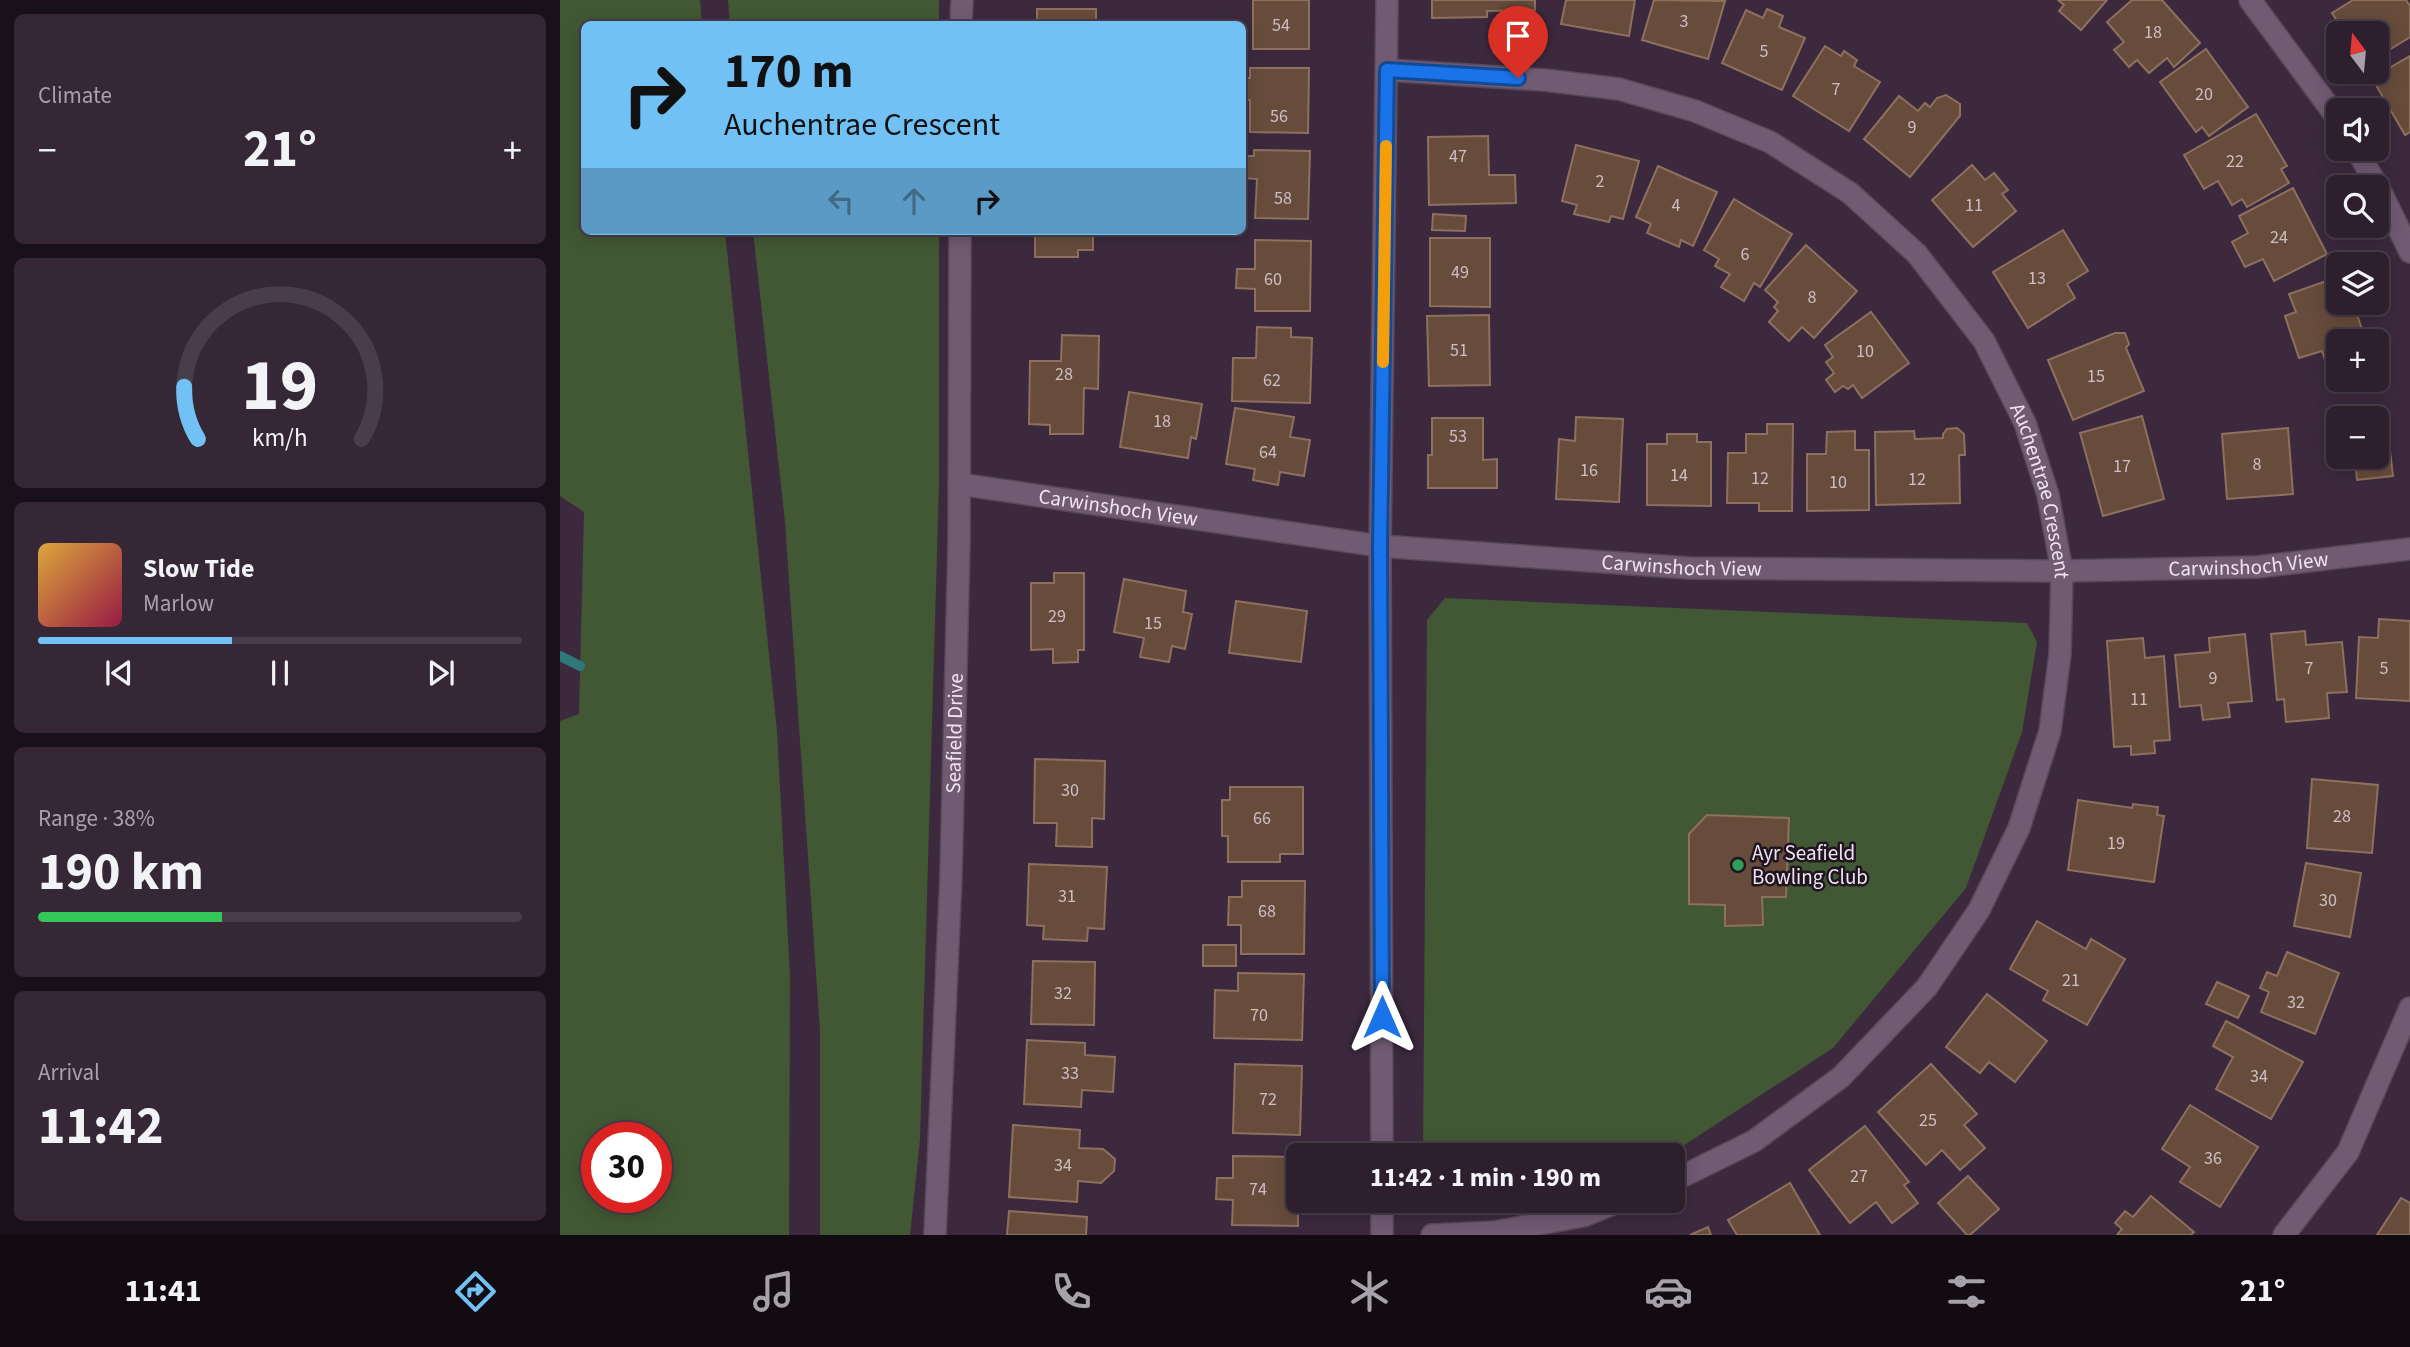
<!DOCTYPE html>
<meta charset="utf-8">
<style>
:root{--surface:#2d1f2e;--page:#352736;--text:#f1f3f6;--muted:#a7a2aa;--line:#483d4a;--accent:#71c1f5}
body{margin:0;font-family:"Source Sans 3",sans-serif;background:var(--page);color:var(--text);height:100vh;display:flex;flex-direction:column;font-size:26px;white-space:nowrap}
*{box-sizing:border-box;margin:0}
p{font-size:23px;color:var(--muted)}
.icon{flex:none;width:38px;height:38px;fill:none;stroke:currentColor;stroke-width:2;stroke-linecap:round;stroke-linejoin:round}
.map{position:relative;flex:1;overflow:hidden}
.sheet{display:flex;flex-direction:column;gap:14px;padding:14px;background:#191119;width:560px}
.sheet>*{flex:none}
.top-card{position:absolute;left:21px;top:21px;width:665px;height:214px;border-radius:10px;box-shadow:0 4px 18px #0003,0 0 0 2px var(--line);background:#71c1f5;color:#111;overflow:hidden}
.needle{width:46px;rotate:344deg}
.tools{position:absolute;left:1766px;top:21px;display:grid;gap:14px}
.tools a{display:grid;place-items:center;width:63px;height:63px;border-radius:10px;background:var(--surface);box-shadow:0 4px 18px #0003,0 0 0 2px var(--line);font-size:35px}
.speed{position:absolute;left:21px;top:1122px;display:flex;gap:14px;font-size:35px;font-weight:700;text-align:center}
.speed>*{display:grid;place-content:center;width:91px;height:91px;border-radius:50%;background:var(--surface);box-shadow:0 4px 18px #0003,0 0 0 2px var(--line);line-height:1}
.speed .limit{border:10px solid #d22;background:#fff;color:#111}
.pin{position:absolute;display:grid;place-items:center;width:60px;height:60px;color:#fff;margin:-72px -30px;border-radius:50% 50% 50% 0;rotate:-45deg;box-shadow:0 0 7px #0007}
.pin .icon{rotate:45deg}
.me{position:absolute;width:77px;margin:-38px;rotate:0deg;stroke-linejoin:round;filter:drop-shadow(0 0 5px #0008)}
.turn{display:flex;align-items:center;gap:24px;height:147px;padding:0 28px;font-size:32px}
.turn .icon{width:91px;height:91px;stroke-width:2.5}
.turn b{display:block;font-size:49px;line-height:60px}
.lanes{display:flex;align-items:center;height:66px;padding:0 28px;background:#0003;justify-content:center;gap:35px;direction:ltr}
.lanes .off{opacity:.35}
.big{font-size:52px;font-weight:700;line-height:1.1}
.sheet .card{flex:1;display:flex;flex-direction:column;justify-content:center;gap:10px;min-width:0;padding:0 24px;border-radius:10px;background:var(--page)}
.sheet .dial{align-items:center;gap:0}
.dial svg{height:182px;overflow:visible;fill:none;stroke:var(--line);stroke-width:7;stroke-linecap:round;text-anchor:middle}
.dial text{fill:var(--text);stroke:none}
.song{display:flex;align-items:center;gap:21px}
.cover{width:84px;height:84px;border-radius:10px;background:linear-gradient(135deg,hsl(40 70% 55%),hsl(340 70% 35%))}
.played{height:7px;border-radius:4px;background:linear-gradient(90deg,var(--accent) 40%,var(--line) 40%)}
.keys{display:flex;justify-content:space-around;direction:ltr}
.heat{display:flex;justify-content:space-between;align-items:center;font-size:38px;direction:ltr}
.charge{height:10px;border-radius:5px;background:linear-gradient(90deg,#34c759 38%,var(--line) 0)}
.trip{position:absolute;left:726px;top:1143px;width:399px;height:70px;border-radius:10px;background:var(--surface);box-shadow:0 4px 18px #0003,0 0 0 2px var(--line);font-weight:700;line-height:70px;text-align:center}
.menu{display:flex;height:112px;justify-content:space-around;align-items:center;background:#120c12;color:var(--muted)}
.menu .icon{width:49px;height:49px}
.menu .selected{color:var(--accent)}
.menu b{font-size:32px;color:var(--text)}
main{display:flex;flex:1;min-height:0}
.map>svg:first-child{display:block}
.green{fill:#425834;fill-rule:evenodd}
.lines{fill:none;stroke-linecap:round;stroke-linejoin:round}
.stream{stroke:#2e787a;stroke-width:10}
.building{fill:#674c3b;stroke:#8d705e;stroke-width:2}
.minor-casing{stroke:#58485a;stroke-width:24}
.minor{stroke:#715b73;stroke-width:21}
.route-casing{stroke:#114b97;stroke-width:18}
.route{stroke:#1a73e8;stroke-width:12}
.slow{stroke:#f59e0b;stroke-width:12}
.leisure-dot{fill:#2e9e5b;stroke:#1e151f;stroke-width:2.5}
.labels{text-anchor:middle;stroke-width:5;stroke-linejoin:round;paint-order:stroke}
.number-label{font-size:18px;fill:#cebdc4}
.street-label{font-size:21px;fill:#f0e3f1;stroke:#1e151f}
.poi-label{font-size:21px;fill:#f0e3f1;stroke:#1e151f;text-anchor:start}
</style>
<main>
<section class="sheet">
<div class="card"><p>Climate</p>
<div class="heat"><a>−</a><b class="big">21°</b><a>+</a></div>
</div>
<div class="card dial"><svg viewBox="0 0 100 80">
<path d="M14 69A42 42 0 1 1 86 69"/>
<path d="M14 69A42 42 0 0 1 8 46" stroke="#71c1f5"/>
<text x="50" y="56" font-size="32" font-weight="700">19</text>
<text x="50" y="72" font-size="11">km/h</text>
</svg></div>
<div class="card">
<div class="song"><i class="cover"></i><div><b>Slow Tide</b><p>Marlow</p></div></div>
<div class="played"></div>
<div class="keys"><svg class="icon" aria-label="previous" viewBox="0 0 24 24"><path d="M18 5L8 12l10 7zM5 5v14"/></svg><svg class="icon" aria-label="pause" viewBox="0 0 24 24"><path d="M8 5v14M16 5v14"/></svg><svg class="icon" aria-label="next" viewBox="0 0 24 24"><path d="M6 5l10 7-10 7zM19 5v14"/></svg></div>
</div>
<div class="card"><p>Range · 38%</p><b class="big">190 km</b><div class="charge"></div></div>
<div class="card"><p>Arrival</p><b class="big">11:42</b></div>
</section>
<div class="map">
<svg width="1850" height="1235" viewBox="0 0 1850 1235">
<rect width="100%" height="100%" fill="#3c293e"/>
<g class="green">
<path d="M0 0H140L142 24H24V231H165L217 731 230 976 229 1235H0V721L19 714 24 512 0 496ZM37 1138H96V1197H37Z"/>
<polygon points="168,0 379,0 379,24 170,24"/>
<polygon points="193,231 379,231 379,482 360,1139 350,1235 260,1235 260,1031 225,522"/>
<polygon points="885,598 1467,623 1477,642 1462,732 1406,888 1273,1048 1109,1155 863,1155 867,620"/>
</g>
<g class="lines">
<polyline class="stream" points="0,656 20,666"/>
</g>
<g class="building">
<rect x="693" y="0" width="56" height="49"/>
<polygon points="872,0 975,0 975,10 927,11 927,17 872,18"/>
<polygon points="1006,0 1075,0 1069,36 1001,24"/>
<polygon points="1094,0 1165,1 1148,59 1082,40"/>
<polygon points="1498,0 1547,0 1521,30 1499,11 1504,5"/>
<polygon points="1572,0 1602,0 1640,43 1614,67 1607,58 1589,73 1577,60 1569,67 1554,50 1564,42 1547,22"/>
<polygon points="1793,0 1846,0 1850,6 1850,37 1816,58 1816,33 1785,33 1772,13"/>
<rect x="477" y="9" width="59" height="15"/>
<polygon points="1207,9 1223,16 1219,27 1245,38 1222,90 1162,63 1186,10 1203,18"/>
<polygon points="1265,46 1281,56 1284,51 1297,60 1294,66 1320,82 1289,131 1233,96"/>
<polygon points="1646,49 1688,107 1649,136 1642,127 1636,132 1600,82"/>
<polygon points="1850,56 1850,132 1845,135 1812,78"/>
<polygon points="690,68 749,68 748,133 690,132 690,100 682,100 682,78 690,78"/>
<polygon points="1386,95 1400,104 1400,116 1350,177 1304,139 1339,96 1358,111 1365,103 1370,107 1377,98"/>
<polygon points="1696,114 1727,166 1721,169 1729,183 1687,207 1682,199 1672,205 1658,181 1644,189 1624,155"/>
<polygon points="928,136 929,175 955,175 956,203 869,205 868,137"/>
<polygon points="1016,145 1079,161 1063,219 1051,216 1049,222 1014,214 1017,205 1002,201"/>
<polygon points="694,150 750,151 748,219 695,218 697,179 682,178 682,156 694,156"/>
<polygon points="1412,165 1425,180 1434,173 1448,190 1442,194 1456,211 1413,247 1372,200"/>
<polygon points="1098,166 1157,192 1133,246 1121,240 1119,247 1087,233 1091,224 1076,217"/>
<polygon points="1733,188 1767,254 1714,281 1703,259 1685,267 1672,242 1688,233 1679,216"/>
<polygon points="1174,199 1232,234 1200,287 1194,283 1184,301 1161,287 1170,274 1155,266 1159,259 1144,250"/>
<polygon points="873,214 906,216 905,231 872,230"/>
<polygon points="1503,230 1528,271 1507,284 1515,298 1468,328 1433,272"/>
<polygon points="475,231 533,231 533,250 518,250 518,257 475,257"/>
<polygon points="870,238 930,238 930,307 870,306"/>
<polygon points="695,240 751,241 750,311 695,311 695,289 676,288 677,269 695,269"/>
<polygon points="1246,245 1297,291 1254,338 1242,327 1229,341 1209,322 1218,311 1214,307 1218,302 1205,290"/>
<polygon points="1778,277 1778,303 1793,303 1803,332 1791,336 1793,341 1778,341 1778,362 1767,366 1762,351 1739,358 1725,316 1736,312 1729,294"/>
<polygon points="1311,312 1349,363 1302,398 1293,385 1288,389 1283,386 1275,392 1266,380 1274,373 1266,362 1273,357 1265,345"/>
<polygon points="929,315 930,385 869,386 867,316"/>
<polygon points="697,327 731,328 731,337 752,338 750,403 672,401 673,358 696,358"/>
<polygon points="1555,333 1565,333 1569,344 1566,348 1584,391 1513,420 1488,360"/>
<polygon points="502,335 539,336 538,389 524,388 523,434 490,434 490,425 469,424 470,361 501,361"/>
<polygon points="569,392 642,404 636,439 631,437 628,458 560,447"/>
<polygon points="675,408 734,417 730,437 750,440 744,476 720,472 718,485 693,480 695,469 666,464"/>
<polygon points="1825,408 1833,476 1797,480 1795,459 1780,461 1779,457 1816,457 1816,418 1778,418 1778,447 1774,414"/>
<polygon points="1582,416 1604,499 1543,516 1520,433"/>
<polygon points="1016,417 1063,419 1059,502 996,499 999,439 1015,441"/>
<polygon points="872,418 923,418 923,460 937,459 937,488 868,488 868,455 872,455"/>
<polygon points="1207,424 1233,424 1232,511 1199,511 1199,503 1167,503 1168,453 1186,453 1186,434 1207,434"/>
<polygon points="1397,428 1404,434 1405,455 1399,455 1400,503 1316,505 1315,432 1354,431 1355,439 1383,438 1383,434 1387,429"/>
<polygon points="1728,428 1733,494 1667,499 1662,434"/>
<polygon points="1295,431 1295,450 1309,450 1309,510 1247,511 1247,454 1266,454 1267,432"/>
<polygon points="1107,434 1137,434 1137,442 1151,442 1151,506 1087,505 1087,444 1107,444"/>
<polygon points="494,573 524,573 524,650 518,650 518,662 493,663 493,649 471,650 471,583 494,583"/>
<polygon points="564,579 626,591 623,612 632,614 625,649 612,646 609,662 580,657 584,638 554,632"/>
<polygon points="676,601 747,611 741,662 669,653"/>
<polygon points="1819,619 1850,621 1850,701 1796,698 1799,637 1818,638"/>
<polygon points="1745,631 1746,645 1782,642 1787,692 1767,693 1769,718 1726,722 1724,699 1717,700 1711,634"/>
<polygon points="1685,634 1692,701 1668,703 1670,717 1643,720 1641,705 1620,707 1615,655 1650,652 1649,638"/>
<polygon points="1583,638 1585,658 1604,656 1610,740 1594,741 1595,753 1571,755 1571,746 1554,747 1547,641"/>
<polygon points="475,759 545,761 544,819 532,818 532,847 496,846 497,823 474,823"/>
<polygon points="1752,779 1818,785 1812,853 1747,848"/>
<polygon points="670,787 743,787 743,854 720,854 720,862 668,862 668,836 662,836 662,800 670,800"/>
<polygon points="1518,800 1572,808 1573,804 1598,807 1597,815 1604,816 1594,882 1508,870"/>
<polygon points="1147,815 1229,818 1226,897 1202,897 1203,925 1165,926 1165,905 1129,904 1129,834"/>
<polygon points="1746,863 1801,873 1790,937 1734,926"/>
<polygon points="469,864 547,867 544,929 528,928 527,941 483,939 484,926 467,925"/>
<polygon points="682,881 745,881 744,954 681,954 681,925 668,925 669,897 682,897"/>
<polygon points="1477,921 1526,949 1531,939 1565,959 1527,1025 1483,1000 1488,991 1450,969"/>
<rect x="643" y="945" width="33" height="21"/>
<polygon points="1727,952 1779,973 1755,1034 1701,1012 1709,992 1700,988 1707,972 1717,976"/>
<polygon points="473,961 535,962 534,1025 471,1024"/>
<polygon points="678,973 744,974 742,1040 654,1038 655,990 678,991"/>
<polygon points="1657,982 1689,996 1678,1018 1646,1004"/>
<polygon points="1427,994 1487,1041 1455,1082 1429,1062 1420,1073 1386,1047"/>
<polygon points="1666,1021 1743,1062 1711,1119 1656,1089 1673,1057 1653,1046"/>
<polygon points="467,1040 525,1043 525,1055 555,1057 553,1092 522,1090 521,1107 464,1104"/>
<polygon points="675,1064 742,1066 740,1135 673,1133"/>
<polygon points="1371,1064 1417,1114 1404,1125 1425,1148 1400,1170 1382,1150 1366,1165 1318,1112"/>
<polygon points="1630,1105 1698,1147 1660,1207 1620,1182 1630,1167 1602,1149"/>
<polygon points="453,1125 520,1130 519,1148 543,1149 555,1159 554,1171 541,1183 518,1181 517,1202 449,1197"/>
<polygon points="1305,1126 1349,1182 1344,1185 1358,1203 1332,1223 1316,1202 1290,1223 1249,1170"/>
<polygon points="673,1156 738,1157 738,1226 672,1225 673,1200 656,1199 657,1178 673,1178"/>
<polygon points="1408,1176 1439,1209 1410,1235 1407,1235 1378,1203"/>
<polygon points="1230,1183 1260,1235 1177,1235 1168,1220"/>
<polygon points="1591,1196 1634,1232 1631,1235 1557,1235 1562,1229 1555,1223 1565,1211 1573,1217"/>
<polygon points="1841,1198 1850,1203 1850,1235 1817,1235"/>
<polygon points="449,1211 527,1217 526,1235 447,1235"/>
<polygon points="1148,1227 1151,1235 1130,1235"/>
</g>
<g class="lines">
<defs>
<g id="minor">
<polyline points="1690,0 1778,119"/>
<polyline points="401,24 402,0"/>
<path id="s1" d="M827 70 984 80 1059 89 1135 111 1210 142 1290 193 1357 254 1424 341 1465 423 1488 495 1502 571 1500 654 1490 731 1459 828 1419 910 1367 987 1281 1077 1194 1141 1113 1181"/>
<polyline points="1796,149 1822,194 1850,252"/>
<path id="s2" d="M399 484 820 546 1129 568 1502 571 1697 567 1850 549"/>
<polyline points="822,1155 820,546 827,0"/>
<polyline points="822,1200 822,1235"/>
<path id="s3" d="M375 1235 391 875 399 543 400 231"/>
<polyline points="872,1235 934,1232 1023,1216 1063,1200"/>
<polyline points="1724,1235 1788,1152 1850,1008"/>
</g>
</defs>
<use href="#minor" class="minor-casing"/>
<use href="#minor" class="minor"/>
</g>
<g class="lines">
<defs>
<polyline id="route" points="822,1017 820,546 827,70 958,78"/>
</defs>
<use href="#route" class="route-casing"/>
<use href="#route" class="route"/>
<polyline class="slow" points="823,362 826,146"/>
</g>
<circle class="leisure-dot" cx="1178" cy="865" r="7"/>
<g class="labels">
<g class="number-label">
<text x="1124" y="27">3</text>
<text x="721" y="31">54</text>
<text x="1593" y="38">18</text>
<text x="1204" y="57">5</text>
<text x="1276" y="95">7</text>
<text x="1644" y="100">20</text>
<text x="719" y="122">56</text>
<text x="1352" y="133">9</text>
<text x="898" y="162">47</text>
<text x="1675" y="167">22</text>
<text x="1040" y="187">2</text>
<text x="723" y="204">58</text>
<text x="1116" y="211">4</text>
<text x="1414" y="211">11</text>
<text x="1719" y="243">24</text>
<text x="1185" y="260">6</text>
<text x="900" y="278">49</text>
<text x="1477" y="284">13</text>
<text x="713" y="285">60</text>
<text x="1252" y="303">8</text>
<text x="899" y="356">51</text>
<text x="1305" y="357">10</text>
<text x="504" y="380">28</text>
<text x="1536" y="382">15</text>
<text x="712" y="386">62</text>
<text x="602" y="427">18</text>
<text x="898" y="442">53</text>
<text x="708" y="458">64</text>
<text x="1697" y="470">8</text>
<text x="1562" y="472">17</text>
<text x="1029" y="476">16</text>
<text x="1119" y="481">14</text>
<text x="1200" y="484">12</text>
<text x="1357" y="485">12</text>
<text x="1278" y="488">10</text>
<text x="497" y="622">29</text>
<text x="593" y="629">15</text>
<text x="1749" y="674">7</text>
<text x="1824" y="674">5</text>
<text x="1653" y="684">9</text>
<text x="1579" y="705">11</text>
<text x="510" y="796">30</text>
<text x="1782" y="822">28</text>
<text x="702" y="824">66</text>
<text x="1556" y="849">19</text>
<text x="507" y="902">31</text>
<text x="1768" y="906">30</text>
<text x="707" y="917">68</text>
<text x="1511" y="986">21</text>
<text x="503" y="999">32</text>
<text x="1736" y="1008">32</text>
<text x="699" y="1021">70</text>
<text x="510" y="1079">33</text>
<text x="1699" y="1082">34</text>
<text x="708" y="1105">72</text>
<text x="1368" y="1126">25</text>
<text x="1653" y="1164">36</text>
<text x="503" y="1171">34</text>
<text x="1299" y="1182">27</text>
<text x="698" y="1195">74</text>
</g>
<g class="street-label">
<text dy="7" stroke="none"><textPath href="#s1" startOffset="850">Auchentrae Crescent</textPath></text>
<text dy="7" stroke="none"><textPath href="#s2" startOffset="161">Carwinshoch View</textPath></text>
<text dy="7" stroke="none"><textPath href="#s2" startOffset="1295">Carwinshoch View</textPath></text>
<text dy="7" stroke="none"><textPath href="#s2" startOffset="728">Carwinshoch View</textPath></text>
<text dy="7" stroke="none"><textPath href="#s3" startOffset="502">Seafield Drive</textPath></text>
</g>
<g class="poi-label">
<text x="1192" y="860">Ayr Seafield<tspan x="1192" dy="24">Bowling Club</tspan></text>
</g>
</g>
</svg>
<div class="tools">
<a><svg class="needle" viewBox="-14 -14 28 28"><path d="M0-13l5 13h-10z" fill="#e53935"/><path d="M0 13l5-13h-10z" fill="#a7a2aa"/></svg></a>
<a><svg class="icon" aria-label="sound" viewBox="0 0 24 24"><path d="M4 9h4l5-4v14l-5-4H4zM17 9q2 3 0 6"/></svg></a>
<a><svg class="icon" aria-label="search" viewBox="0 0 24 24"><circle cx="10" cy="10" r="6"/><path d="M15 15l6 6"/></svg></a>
<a><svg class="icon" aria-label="layers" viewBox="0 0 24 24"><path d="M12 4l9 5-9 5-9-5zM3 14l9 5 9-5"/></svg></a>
<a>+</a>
<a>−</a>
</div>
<div class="speed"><div class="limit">30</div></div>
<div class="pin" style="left:958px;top:78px;background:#d93025"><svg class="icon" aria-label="arrive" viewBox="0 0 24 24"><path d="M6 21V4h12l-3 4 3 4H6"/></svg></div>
<svg class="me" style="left:822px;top:1017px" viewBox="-20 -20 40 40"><path d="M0-17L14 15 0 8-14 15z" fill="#1a73e8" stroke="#fff" stroke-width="4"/></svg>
<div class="trip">11:42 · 1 min · 190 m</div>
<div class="top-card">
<div class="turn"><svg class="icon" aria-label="right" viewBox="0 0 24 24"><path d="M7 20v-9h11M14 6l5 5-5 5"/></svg><div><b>170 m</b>Auchentrae Crescent</div></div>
<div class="lanes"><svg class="icon off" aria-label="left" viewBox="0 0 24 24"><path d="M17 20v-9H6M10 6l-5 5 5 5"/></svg><svg class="icon off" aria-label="ahead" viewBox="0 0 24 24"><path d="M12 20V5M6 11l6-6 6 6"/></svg><svg class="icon" aria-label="right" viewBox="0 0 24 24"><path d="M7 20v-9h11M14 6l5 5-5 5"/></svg></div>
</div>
</div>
</main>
<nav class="menu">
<b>11:41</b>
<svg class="icon selected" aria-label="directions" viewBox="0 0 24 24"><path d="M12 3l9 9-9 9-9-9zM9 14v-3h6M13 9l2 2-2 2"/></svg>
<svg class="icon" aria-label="music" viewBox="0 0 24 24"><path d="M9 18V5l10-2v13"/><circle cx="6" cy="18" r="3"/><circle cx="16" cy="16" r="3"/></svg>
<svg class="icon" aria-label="phone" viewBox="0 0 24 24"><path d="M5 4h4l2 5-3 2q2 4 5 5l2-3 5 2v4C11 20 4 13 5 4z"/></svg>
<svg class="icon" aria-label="climate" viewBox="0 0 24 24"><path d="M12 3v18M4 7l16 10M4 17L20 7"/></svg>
<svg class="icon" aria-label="car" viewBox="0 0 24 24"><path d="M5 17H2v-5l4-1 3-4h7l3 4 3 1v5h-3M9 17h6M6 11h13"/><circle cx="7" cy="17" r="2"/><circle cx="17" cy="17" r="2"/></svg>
<svg class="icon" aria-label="filters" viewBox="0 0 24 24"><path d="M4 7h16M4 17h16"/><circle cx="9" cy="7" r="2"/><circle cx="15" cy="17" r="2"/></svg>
<b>21°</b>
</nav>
